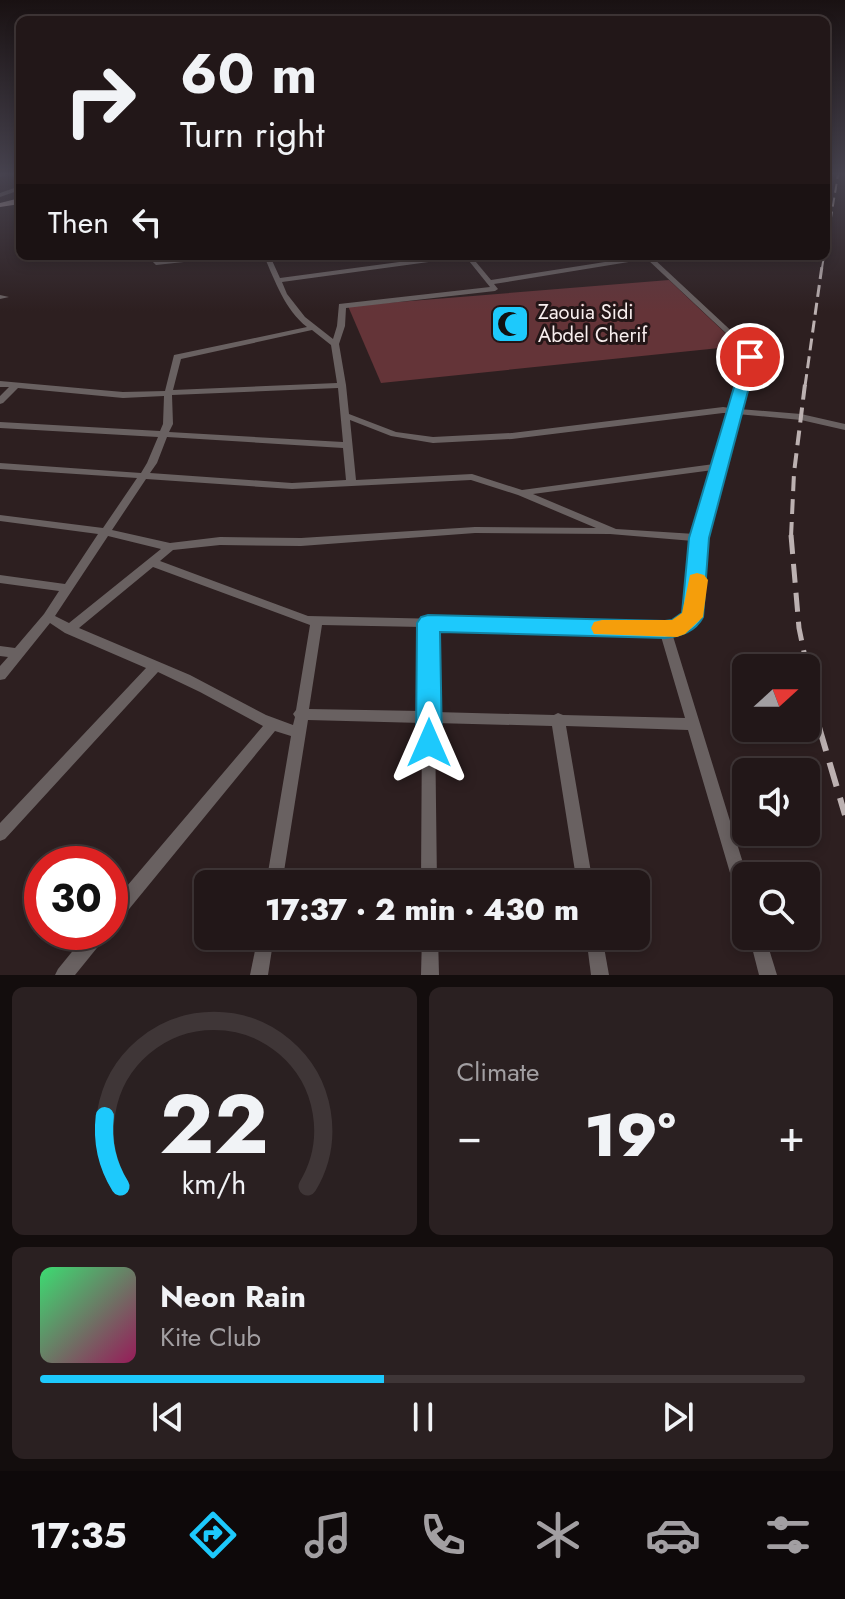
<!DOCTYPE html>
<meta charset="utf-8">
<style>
:root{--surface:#221718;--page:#2a2021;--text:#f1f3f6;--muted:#a29fa2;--line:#3f3637;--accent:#1dc9fc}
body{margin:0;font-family:Jost,sans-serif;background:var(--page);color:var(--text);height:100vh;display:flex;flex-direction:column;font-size:30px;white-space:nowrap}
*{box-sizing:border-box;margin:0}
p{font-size:26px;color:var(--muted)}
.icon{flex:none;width:44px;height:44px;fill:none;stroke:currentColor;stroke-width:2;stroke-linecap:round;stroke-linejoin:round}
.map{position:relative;height:975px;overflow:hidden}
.panel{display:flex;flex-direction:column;gap:12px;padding:12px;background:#130d0d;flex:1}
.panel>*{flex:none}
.top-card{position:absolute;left:16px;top:16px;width:814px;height:244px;border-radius:12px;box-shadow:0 4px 12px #0003,0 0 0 2px var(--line);background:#221718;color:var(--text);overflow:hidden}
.needle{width:52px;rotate:69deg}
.controls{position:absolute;left:732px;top:654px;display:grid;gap:16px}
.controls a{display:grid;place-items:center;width:88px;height:88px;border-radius:12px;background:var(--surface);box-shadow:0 4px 12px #0003,0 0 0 2px var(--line);font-size:40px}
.speed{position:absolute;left:24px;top:846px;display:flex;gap:16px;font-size:40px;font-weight:700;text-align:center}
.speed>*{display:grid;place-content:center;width:104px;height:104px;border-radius:50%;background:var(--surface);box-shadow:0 4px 12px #0003,0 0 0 2px var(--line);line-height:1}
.speed .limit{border:12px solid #d22;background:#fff;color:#111}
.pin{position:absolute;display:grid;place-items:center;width:68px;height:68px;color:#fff;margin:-34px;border:4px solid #fff;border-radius:50%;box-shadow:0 2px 8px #0007}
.me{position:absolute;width:88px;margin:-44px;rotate:0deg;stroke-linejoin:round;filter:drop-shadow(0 0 6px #0008)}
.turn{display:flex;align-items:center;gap:28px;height:168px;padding:0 32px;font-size:36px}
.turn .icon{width:104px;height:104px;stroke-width:2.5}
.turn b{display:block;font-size:56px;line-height:68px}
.then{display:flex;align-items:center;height:76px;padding:0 32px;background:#0003;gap:16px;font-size:30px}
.big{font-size:60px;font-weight:800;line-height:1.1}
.panel .widget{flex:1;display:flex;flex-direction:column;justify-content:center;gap:12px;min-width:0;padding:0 28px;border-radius:12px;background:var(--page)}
.panel .dial{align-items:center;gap:0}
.dial svg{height:208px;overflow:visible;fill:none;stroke:var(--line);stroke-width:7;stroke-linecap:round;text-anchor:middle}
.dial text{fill:var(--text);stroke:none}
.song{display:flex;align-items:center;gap:24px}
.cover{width:96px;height:96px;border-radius:12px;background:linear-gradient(135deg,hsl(140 70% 55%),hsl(330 70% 35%))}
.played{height:8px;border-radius:4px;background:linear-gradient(90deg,var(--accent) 45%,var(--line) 45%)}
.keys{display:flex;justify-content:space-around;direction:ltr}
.heat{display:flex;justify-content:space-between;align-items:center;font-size:44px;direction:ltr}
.panel .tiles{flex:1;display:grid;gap:12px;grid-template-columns:1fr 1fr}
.widget:last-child{grid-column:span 2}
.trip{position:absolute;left:194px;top:870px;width:456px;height:80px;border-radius:12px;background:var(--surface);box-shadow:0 4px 12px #0003,0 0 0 2px var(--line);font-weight:800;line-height:80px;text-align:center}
.menu{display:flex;height:128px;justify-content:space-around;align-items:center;background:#0e090a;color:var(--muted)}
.menu .icon{width:56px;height:56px}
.menu .on{color:var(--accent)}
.menu b{font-size:36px;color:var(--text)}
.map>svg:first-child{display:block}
.green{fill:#643438}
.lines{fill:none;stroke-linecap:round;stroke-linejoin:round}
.street{fill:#696161;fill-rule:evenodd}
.primary{fill:#ae9e9f;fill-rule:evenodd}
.rail-far4{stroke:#bcb1b1;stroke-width:2;stroke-dasharray:9 5;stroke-linecap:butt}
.rail-far3{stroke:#bcb1b1;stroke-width:3;stroke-dasharray:12 6;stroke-linecap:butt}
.rail-far2{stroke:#bcb1b1;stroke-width:4;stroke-dasharray:15 8;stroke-linecap:butt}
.rail-far1{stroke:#bcb1b1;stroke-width:5;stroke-dasharray:19 10;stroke-linecap:butt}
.rail{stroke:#bcb1b1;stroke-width:6;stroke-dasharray:25 12;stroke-linecap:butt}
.route{fill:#1dc9fc;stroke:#1383a4;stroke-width:2}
.slow{fill:#f59e0b}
.labels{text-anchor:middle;stroke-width:6;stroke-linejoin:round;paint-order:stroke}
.far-poi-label{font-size:20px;fill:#f8eeee;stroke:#231617;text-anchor:start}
</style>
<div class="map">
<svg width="845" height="975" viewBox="0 0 845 975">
<rect width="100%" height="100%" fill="#2d1f20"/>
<polygon class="green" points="669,280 739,346 381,383 348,306"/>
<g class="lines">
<g class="street">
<polygon points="0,175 5,175 0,177"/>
<polygon points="20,186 20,190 0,197 0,193"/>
<polygon points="147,256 153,256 158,261 203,256 224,256 221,258 156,265"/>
<path d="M264 256H270L280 278 444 256H461L458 258 282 282 287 294 305 317 333 339 337 326 339 304 490 287 465 256H471L491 280 643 256H658L653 258 754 352 739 409 801 414 845 424V430L801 420 737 414 704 538 698 617 681 631 672 633 747 876 746 908 740 906 738 900 688 730 566 726 593 884H577L552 726 435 723 437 884H421L422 723 308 720 282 884H266L291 736 275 731 116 925 110 927V906L263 726 200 692 158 672 5 839 0 841V823L146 668 65 633 50 623 5 679 0 680V666L8 657 0 656V646L15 648 44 614 59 591 0 583V575L65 584 98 534 0 521V515L103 528 137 478 0 469V463L141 473 147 463 158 437 0 428V422L160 431 163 424 164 396 123 398 18 388 3 403 0 404V396L9 387H0V381L123 392 165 391 174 355 307 327C285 310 275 281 264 256ZM647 259 746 352 730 408 723 407 512 433 433 437 396 432 349 414 346 385 339 344 345 326 346 308 495 291 498 289 494 284ZM312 330 331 345 337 383 173 390 181 359ZM338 388 343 442 169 432 173 424 172 395ZM723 413H729L714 464 522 490 472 474 356 480 350 420 391 436 433 443 512 439ZM167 437 343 448 346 480 292 483 150 473 157 463ZM713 470 695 534 616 529 533 494ZM146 479 292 489 471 480 518 495 596 528 475 527 301 538 220 537 170 543 112 530ZM475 533 610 534 693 541 686 615 674 624H665L308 616 160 561 173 550 220 545 301 546ZM108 536 161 549 69 623 55 616ZM153 567 310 625 296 710 293 714 295 717 293 725 266 715 190 675 79 628ZM322 625 422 627V711L309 709ZM434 628 660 633 685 718 563 715 558 713 554 715 435 712Z"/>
<polygon points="0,295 9,297 0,299"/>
<polygon points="88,932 107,932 105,938 75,975 55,975 58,969"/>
<polygon points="258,936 274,936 268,975 250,975"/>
<polygon points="422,936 438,936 439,975 421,975"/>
<polygon points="586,936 602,936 609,975 591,975"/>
<polygon points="749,936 765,936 777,975 759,975"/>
</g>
<polygon class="primary" points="20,198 20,204 0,207 0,203"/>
<g class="rail-far4">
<polyline points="826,248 838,175"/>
<polyline points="822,268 824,256"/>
</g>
<polyline class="rail-far3" points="805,386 822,266"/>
<polyline class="rail-far2" points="791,537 794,473 805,384"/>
<polyline class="rail-far1" points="791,535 799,628 820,729"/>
<polyline class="rail" points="819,727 845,815"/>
</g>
<linearGradient id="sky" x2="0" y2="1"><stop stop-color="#191112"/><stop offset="0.56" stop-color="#46424e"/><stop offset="1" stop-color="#46424e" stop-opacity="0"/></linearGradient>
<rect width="845" height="311" fill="url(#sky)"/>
<path class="route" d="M750 353 757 357 709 538 703 617C695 632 681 636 665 638L440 632 442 743 438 751 429 754 420 751 416 743 417 623 421 617 428 615 665 621 672 620 682 613 689 538 743 357Z"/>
<polygon class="slow" points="697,573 704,575 708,580 703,617 685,634 677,637 594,634 591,628 594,622 602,620 672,620 682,613 690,575"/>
<defs>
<symbol id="mosque-square" viewBox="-11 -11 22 22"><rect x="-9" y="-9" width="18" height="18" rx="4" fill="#1dc9fc" stroke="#231617"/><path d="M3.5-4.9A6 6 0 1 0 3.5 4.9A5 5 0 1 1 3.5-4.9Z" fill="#111"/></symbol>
</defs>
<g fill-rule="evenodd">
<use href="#mosque-square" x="488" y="302" width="44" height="44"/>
</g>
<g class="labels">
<g class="far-poi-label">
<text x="538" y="319">Zaouia Sidi<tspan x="538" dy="23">Abdel Cherif</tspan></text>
</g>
</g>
</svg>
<div class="controls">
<a><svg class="needle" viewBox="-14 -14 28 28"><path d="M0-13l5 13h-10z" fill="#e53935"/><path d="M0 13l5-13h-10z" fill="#a29fa2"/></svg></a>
<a><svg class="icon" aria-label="sound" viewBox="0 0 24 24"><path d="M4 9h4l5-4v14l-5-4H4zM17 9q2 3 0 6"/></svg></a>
<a><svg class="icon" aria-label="search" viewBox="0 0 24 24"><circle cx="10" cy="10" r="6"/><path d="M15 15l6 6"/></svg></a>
</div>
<div class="speed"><div class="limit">30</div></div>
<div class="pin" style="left:750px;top:357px;background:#d93025"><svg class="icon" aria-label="arrive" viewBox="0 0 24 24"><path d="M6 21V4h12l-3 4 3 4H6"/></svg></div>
<svg class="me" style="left:429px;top:743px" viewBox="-20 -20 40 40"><path d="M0-17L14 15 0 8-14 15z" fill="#1dc9fc" stroke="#fff" stroke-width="4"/></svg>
<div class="trip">17:37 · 2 min · 430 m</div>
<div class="top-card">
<div class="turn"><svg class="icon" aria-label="right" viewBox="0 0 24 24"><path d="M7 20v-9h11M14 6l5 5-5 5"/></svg><div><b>60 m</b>Turn right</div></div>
<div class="then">Then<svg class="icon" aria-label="left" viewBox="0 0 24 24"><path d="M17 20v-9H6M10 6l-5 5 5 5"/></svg></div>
</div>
</div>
<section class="panel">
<div class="tiles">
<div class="widget dial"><svg viewBox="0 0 100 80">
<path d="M14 69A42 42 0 1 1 86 69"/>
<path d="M14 69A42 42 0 0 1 8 42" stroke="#1dc9fc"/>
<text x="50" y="56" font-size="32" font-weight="700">22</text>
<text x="50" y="72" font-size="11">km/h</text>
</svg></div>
<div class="widget"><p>Climate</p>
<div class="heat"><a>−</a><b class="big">19°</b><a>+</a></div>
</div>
<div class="widget">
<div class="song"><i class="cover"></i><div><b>Neon Rain</b><p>Kite Club</p></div></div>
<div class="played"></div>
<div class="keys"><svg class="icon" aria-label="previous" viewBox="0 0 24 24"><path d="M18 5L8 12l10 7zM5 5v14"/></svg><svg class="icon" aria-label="pause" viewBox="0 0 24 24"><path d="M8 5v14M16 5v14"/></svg><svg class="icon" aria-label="next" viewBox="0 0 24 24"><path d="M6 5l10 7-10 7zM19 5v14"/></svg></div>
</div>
</div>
</section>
<nav class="menu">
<b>17:35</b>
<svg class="icon on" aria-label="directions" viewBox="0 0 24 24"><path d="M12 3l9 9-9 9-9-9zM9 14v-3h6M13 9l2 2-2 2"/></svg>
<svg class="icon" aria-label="music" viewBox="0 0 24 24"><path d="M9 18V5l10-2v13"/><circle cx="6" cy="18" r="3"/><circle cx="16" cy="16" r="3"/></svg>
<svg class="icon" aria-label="phone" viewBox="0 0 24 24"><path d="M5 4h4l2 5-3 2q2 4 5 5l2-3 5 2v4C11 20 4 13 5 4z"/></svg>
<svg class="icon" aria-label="climate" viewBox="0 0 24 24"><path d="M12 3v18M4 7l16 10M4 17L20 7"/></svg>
<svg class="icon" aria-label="car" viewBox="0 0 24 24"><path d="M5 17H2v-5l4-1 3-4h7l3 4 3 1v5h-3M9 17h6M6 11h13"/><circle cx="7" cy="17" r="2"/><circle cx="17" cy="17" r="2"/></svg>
<svg class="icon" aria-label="filters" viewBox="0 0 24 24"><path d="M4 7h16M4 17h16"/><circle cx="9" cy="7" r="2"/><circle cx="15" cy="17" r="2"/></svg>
</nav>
